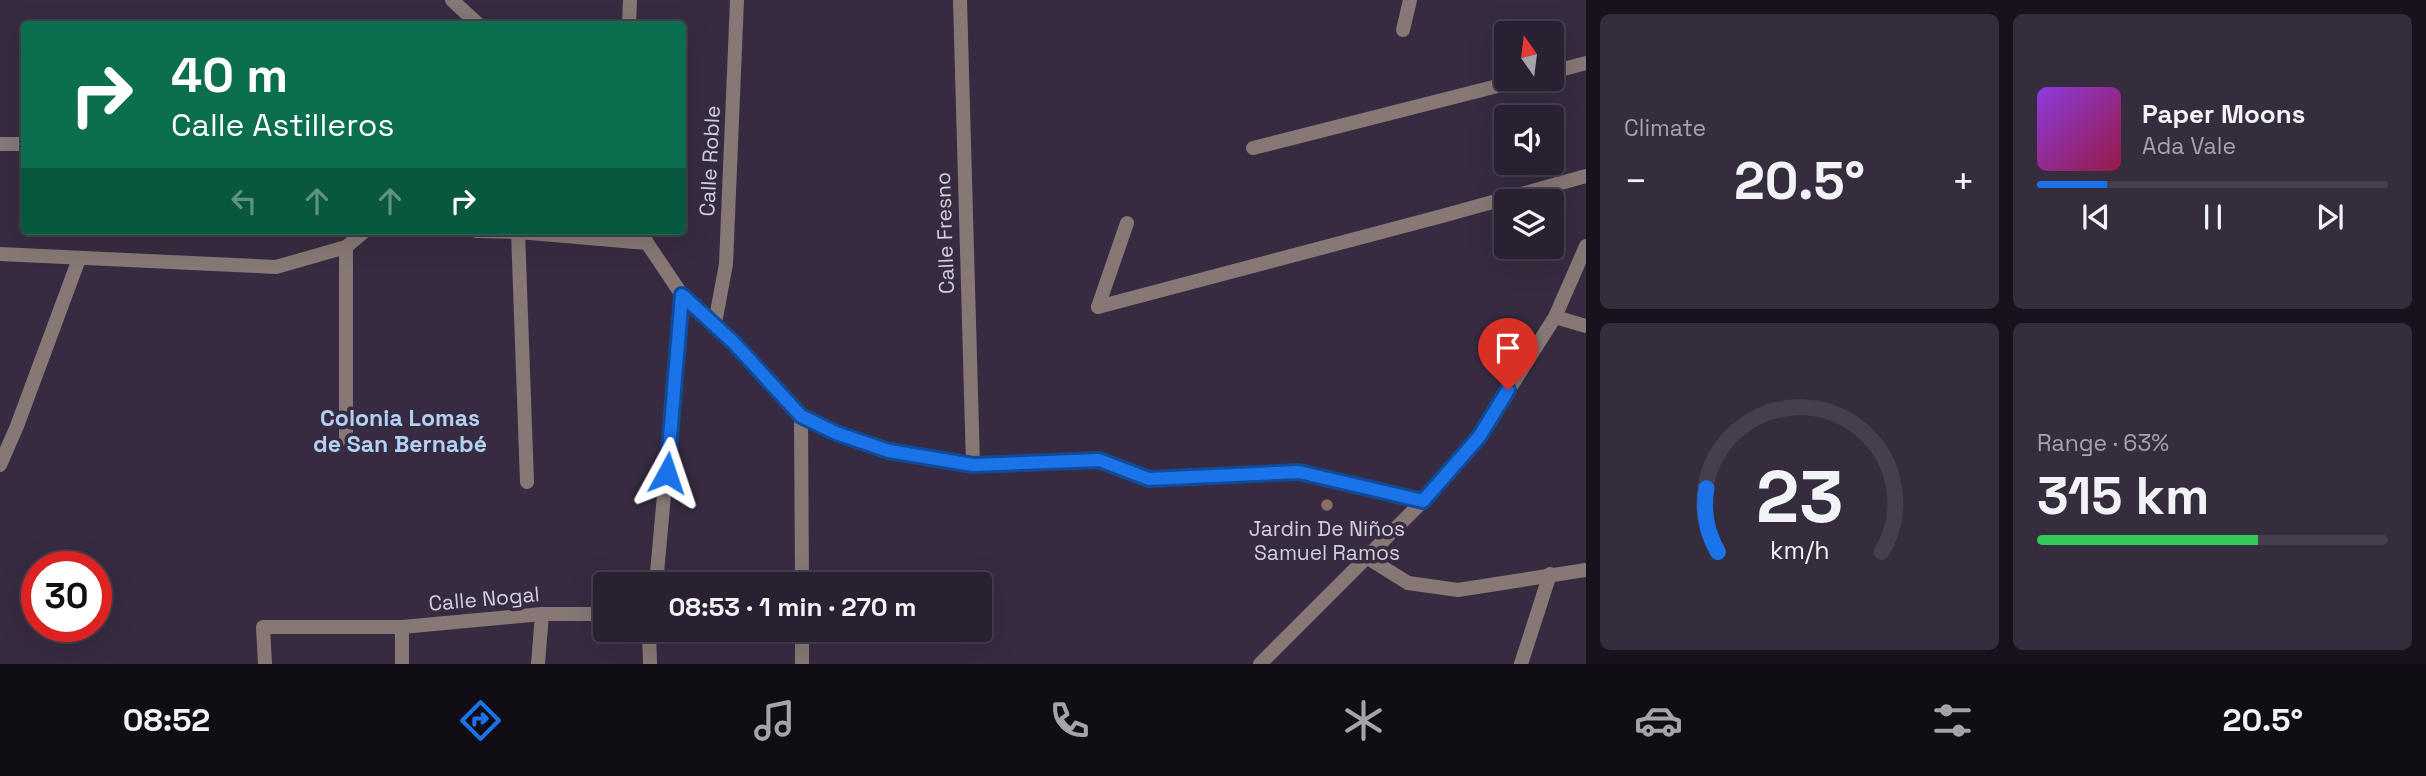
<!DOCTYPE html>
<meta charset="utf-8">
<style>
:root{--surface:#292031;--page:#352d3d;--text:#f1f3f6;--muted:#a5a3ab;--line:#453e4d;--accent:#1a73e8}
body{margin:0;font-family:"Space Grotesk",sans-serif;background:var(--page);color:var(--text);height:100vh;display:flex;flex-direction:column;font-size:26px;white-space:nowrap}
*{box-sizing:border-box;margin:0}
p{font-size:23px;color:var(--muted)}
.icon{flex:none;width:38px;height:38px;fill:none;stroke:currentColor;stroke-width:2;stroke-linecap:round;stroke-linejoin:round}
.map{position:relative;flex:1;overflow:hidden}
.sheet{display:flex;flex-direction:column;gap:14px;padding:14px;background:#17121b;width:840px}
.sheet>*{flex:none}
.banner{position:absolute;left:21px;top:21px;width:665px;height:214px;border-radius:7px;box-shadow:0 7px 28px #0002,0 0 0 2px var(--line);background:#0b6e4f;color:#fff;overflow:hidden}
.needle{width:46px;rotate:346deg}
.tools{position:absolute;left:1494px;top:21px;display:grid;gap:14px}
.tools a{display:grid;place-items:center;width:70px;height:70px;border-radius:7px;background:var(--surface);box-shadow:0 7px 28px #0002,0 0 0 2px var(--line);font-size:35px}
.speed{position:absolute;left:21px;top:551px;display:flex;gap:14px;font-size:35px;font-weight:700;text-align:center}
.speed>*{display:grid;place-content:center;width:91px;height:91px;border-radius:50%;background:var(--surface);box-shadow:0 7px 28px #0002,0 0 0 2px var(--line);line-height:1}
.speed .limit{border:10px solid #d22;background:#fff;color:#111}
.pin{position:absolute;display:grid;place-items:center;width:60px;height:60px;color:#fff;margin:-72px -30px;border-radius:50% 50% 50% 0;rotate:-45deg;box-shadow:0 0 7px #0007}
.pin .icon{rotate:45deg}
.me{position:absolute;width:77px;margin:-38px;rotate:5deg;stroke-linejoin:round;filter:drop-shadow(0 0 5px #0008)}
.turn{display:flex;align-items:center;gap:24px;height:147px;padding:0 35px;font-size:32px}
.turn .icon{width:91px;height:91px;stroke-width:2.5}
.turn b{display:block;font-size:49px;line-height:60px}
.lanes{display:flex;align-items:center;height:66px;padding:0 35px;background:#0003;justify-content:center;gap:35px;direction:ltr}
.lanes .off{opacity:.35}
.big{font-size:52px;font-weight:800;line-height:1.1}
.sheet .widget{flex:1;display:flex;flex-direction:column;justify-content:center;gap:10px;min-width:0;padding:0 24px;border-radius:10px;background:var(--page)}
.sheet .dial{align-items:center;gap:0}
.dial svg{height:182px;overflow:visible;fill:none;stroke:var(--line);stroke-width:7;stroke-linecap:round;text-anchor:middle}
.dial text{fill:var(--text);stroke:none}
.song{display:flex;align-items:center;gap:21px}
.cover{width:84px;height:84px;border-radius:10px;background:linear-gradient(135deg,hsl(270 70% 55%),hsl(340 70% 35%))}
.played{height:7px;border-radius:4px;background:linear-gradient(90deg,var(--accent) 20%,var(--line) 20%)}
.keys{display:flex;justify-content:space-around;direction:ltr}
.heat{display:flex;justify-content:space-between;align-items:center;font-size:38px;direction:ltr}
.charge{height:10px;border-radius:5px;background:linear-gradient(90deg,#34c759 63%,var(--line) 0)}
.sheet .tiles{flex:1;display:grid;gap:14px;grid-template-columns:repeat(2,1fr)}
.trip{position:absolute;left:593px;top:572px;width:399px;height:70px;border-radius:7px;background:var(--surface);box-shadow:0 7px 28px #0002,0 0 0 2px var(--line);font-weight:800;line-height:70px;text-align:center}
.dock{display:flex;height:112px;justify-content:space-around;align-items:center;background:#100d14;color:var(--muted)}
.dock .icon{width:49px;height:49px}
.dock .selected{color:var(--accent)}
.dock b{font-size:32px;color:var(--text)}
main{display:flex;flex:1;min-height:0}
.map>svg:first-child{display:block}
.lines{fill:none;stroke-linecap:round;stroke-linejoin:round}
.service{stroke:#877875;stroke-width:14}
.minor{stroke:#877875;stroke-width:14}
.tertiary{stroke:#877875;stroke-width:14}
.route-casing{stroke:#114b97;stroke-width:18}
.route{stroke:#1a73e8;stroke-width:12}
.education-dot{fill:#8d6e63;stroke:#372b41;stroke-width:2.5}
.labels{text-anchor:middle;stroke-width:7;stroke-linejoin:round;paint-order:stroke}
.street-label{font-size:21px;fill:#d5cedc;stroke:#372b41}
.poi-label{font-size:21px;fill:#d5cedc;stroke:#372b41}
.neighbourhood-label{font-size:23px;font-weight:bold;fill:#b2d1f4;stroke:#372b41}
</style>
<main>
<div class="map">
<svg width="1586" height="664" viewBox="0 0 1586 664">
<rect width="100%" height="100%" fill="#372b41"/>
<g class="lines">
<polyline class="service" points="1403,30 1410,0"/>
<g class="minor">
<polyline points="452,0 478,24"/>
<polyline points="960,0 973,465"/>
<polyline points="629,24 630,0"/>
<polyline points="1552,72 1586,63"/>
<polyline points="0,144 24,144"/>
<polyline points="1253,148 1525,79"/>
<polyline points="476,231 518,232 647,243"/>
<polyline points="642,231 647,243 682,295 715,323 772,382 801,416 836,433 889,451 973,465 1099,461 1149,479 1299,472 1423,501"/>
<polyline points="518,232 527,482"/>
<polyline points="346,247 346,439"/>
<polyline points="0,254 276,267 346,247 365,231"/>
<polyline points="1098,307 1442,216 1586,176"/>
<polyline points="1098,307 1127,223"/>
<polyline points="1555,317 1586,326"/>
<polyline points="715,323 726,264 737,0"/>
<polyline points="801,416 802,584"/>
<polyline points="0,465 17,426 79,259"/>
<polyline points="1368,558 1408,583 1458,590 1586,570"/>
<polyline points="656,584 682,295"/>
<polyline points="649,630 650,664"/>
<polyline points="802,630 802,664"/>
<polyline points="265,664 263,627 402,627 542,614 606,614"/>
<polyline points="402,664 402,627"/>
<polyline points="538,664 542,614"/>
<polyline points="1521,664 1550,574"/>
</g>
<polyline class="tertiary" points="1260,664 1423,501 1479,437 1555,317 1586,246"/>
</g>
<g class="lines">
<defs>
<polyline id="route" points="667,473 682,295 734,343 801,416 836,433 889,451 973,465 1099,460 1149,479 1299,472 1423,501 1479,437 1508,390"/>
</defs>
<use href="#route" class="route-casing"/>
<use href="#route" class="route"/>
</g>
<circle class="education-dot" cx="1327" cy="505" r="7"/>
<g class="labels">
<g class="street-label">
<text transform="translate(710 161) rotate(-87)" y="7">Calle Roble</text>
<text transform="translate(945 233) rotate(-92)" y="7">Calle Fresno</text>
<text transform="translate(484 599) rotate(-5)" y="7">Calle Nogal</text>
</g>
<g class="poi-label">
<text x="1327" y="536">Jardin De Niños<tspan x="1327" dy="24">Samuel Ramos</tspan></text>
</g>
<g class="neighbourhood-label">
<text x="400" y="426">Colonia Lomas<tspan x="400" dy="26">de San Bernabé</tspan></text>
</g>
</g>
</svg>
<div class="tools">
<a><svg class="needle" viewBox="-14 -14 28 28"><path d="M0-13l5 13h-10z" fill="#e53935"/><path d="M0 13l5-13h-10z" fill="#a5a3ab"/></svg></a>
<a><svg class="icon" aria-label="sound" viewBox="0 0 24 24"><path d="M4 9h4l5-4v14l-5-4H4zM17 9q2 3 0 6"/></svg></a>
<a><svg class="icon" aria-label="layers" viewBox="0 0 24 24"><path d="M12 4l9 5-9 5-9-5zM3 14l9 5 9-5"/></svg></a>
</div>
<div class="speed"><div class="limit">30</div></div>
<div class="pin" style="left:1508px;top:390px;background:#d93025"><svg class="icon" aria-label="arrive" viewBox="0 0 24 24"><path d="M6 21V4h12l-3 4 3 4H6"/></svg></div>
<svg class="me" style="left:667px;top:473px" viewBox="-20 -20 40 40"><path d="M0-17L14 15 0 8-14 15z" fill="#1a73e8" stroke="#fff" stroke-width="4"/></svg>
<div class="trip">08:53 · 1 min · 270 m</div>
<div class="banner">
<div class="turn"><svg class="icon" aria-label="right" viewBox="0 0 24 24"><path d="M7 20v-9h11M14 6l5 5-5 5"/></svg><div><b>40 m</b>Calle Astilleros</div></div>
<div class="lanes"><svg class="icon off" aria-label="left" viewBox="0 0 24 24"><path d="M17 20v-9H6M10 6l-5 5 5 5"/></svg><svg class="icon off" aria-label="ahead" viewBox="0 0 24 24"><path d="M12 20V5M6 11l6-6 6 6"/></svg><svg class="icon off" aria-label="ahead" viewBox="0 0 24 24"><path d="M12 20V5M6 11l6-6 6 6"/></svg><svg class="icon" aria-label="right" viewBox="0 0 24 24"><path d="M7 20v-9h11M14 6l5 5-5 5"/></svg></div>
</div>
</div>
<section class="sheet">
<div class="tiles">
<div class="widget"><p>Climate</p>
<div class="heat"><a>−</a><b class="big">20.5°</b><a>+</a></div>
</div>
<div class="widget">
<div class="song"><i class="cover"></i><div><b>Paper Moons</b><p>Ada Vale</p></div></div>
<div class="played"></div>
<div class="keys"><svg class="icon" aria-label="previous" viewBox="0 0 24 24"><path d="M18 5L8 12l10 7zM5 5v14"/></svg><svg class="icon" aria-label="pause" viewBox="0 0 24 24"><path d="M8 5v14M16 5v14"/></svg><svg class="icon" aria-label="next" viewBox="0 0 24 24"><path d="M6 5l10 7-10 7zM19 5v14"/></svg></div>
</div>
<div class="widget dial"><svg viewBox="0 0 100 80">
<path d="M14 69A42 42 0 1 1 86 69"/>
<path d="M14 69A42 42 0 0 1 9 41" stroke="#1a73e8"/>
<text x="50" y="56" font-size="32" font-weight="700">23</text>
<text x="50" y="72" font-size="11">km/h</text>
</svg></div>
<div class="widget"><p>Range · 63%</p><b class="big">315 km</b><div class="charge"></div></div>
</div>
</section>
</main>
<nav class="dock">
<b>08:52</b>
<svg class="icon selected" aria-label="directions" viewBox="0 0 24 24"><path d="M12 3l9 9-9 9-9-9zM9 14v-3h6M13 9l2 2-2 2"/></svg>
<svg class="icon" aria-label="music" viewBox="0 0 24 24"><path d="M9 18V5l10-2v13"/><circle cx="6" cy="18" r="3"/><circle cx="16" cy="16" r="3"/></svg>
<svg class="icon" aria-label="phone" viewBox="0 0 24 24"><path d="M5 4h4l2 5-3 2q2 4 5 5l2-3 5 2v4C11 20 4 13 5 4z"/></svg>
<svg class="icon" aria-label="climate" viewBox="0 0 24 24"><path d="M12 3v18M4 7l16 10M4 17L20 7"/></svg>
<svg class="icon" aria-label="car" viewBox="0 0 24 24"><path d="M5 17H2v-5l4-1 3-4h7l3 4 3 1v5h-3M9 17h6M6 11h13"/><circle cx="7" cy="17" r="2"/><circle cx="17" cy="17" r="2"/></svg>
<svg class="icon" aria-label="filters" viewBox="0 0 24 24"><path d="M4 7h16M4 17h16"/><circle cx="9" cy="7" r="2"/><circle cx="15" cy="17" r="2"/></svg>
<b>20.5°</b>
</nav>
